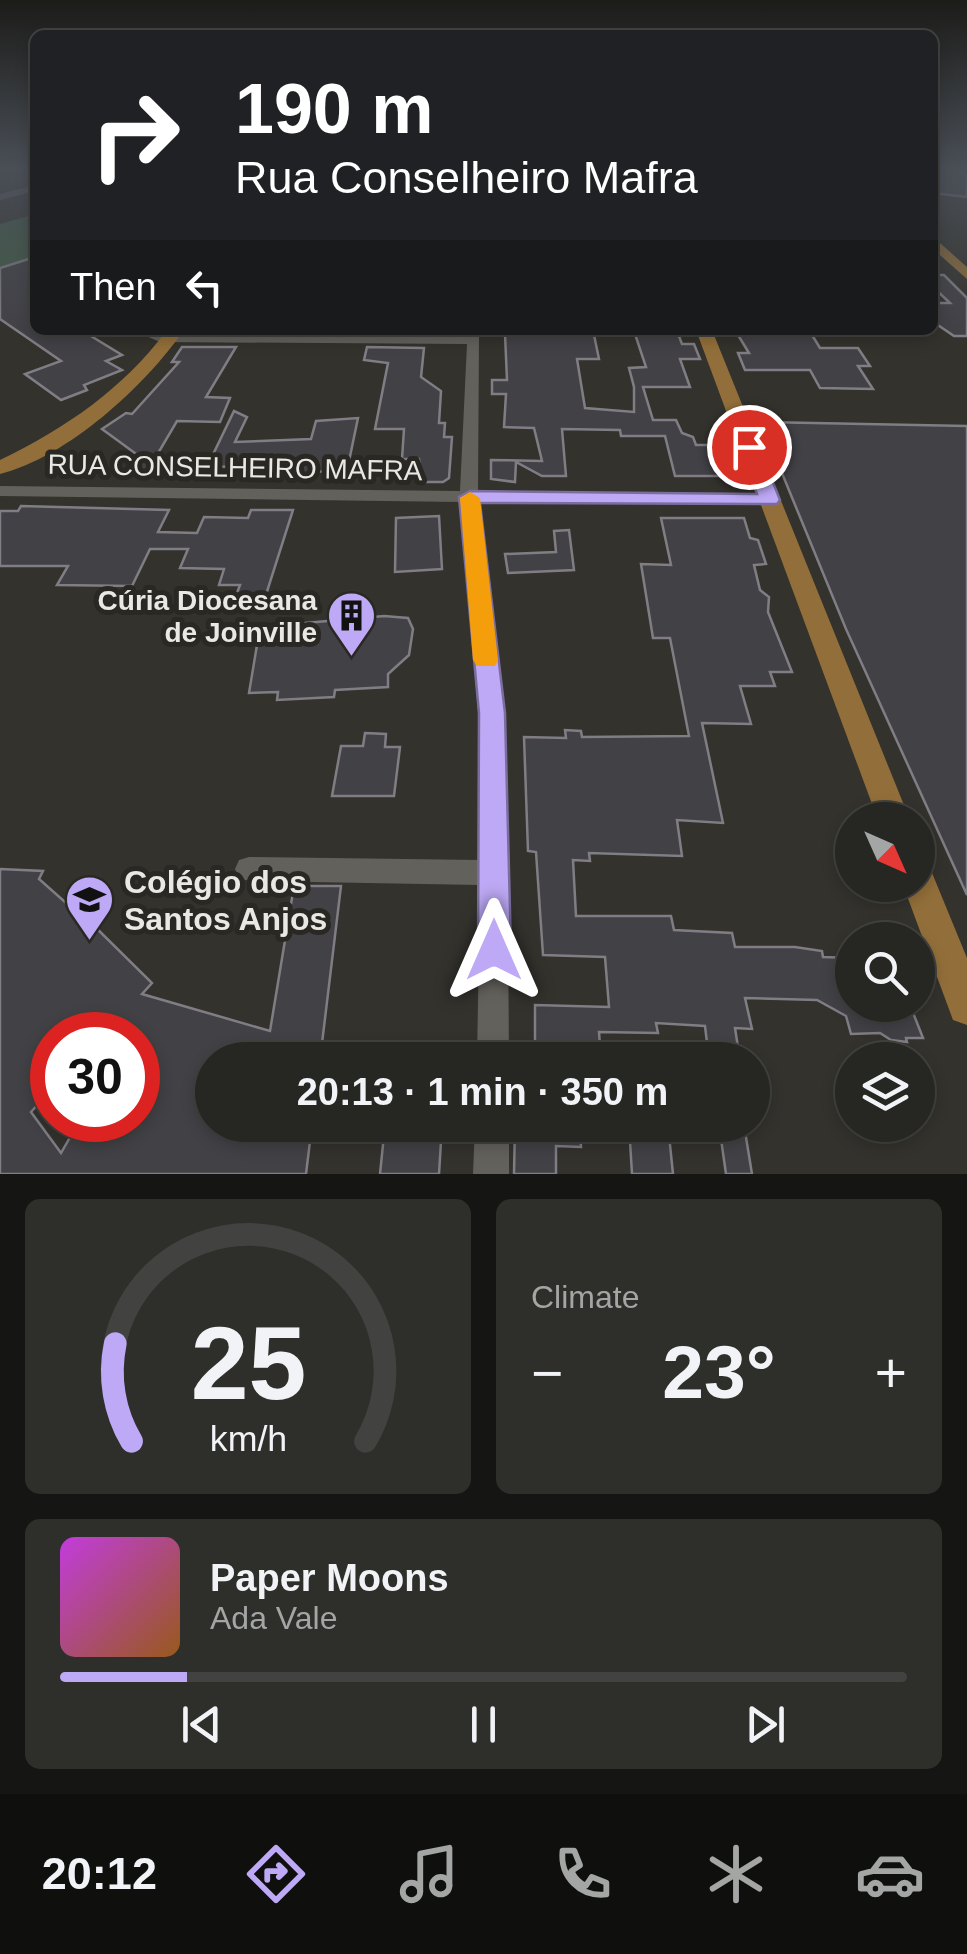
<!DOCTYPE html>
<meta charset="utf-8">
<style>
:root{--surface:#262622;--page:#2e2e2a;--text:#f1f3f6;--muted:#a4a5a5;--line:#424340;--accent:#bda9f5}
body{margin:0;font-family:Arial,sans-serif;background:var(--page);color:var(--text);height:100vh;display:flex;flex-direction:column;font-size:38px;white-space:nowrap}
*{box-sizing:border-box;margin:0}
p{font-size:32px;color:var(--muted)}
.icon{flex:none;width:55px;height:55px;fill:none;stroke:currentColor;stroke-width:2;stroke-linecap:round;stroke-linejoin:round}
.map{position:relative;height:1174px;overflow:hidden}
.panel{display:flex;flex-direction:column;gap:25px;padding:25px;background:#151513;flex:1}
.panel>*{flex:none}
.guide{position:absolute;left:30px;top:30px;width:908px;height:305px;border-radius:15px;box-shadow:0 5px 15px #0003,0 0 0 2px var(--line);background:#202124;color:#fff;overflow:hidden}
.needle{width:65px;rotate:135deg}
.tools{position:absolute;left:835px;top:802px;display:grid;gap:20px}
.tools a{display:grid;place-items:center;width:100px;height:100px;border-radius:50%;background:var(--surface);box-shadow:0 5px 15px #0003,0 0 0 2px var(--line);font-size:50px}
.speed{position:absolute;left:30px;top:1012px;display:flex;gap:20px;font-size:50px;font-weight:700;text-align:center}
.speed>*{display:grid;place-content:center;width:130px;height:130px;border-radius:50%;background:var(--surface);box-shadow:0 5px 15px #0003,0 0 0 2px var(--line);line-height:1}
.speed .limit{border:15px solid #d22;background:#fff;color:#111}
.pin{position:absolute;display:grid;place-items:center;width:85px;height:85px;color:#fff;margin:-42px;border:5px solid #fff;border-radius:50%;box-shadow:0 2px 10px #0007}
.me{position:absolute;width:110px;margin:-55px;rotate:0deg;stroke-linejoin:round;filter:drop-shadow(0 0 8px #0008)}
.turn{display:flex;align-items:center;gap:35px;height:210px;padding:0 40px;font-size:45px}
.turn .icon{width:130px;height:130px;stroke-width:2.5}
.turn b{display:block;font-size:70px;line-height:85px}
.then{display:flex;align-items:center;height:95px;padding:0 40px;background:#0003;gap:20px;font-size:38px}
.big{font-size:75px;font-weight:700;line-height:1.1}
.panel .tile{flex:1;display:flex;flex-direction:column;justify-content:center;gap:15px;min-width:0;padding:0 35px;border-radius:15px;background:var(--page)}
.panel .dial{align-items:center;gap:0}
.dial svg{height:260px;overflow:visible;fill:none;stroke:var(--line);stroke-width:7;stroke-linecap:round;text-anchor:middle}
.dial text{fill:var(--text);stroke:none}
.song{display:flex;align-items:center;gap:30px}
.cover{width:120px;height:120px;border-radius:15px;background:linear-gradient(135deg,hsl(290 70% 55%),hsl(30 70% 35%))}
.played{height:10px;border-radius:5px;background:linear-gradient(90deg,var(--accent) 15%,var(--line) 15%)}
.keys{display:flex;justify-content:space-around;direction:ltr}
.heat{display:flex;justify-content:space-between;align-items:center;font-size:55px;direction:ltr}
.panel .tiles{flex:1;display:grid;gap:25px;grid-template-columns:1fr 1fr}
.tile:last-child{grid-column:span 2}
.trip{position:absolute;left:195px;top:1042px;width:575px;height:100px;border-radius:50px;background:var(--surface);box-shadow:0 5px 15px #0003,0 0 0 2px var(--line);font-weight:700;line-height:100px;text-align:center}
.tabs{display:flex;height:160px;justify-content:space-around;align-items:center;background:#0f0f0e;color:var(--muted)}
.tabs .icon{width:70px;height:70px}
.tabs .active{color:var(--accent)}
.tabs b{font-size:45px;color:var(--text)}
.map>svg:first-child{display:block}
.green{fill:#405c45}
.building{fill:#424146;stroke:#807e84;stroke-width:2.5;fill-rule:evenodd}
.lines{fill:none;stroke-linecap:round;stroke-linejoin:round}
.minor{fill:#63615c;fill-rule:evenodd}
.major{fill:#926f3a;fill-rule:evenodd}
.route{fill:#bda9f5;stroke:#7b6e9f;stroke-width:2.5}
.slow{fill:#f59e0b}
.labels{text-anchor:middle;stroke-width:10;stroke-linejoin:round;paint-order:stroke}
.street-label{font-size:28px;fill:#e9e8e5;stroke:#292823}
.poi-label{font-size:28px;font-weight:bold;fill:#e9e8e5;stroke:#292823;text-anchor:end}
.near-poi-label{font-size:32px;font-weight:bold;fill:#e9e8e5;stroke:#292823;text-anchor:start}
</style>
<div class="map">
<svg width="967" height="1174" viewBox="0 0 967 1174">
<rect width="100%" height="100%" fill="#33322d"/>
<polygon class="green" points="35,214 35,258 0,267 0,224"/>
<g class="building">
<polygon points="932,168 954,168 967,175 967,197 932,193"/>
<polygon points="35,257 35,330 81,330 122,355 106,361 122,370 84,385 87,390 61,400 25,374 61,361 0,319 0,268"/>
<polygon points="932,275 944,275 967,298 967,336 954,336 932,321 932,303 950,303 932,286"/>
<polygon points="524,330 594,335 599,359 577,359 585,408 634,412 634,387 629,368 646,367 634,331 677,331 682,344 694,344 700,359 680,359 690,387 643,387 653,420 676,420 682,433 693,437 696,445 719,445 727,469 718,476 675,476 665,436 621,436 620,430 562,429 566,476 542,476 516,462 515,482 491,479 491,460 542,461 534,428 504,427 506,394 492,394 492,380 507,380 505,334 524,334"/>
<polygon points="738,335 812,335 820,348 858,348 870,366 858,366 873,389 820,388 810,370 745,370 738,353 749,353"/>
<polygon points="182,347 236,347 206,397 230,398 220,422 177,421 147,472 129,472 139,456 102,429 126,413 132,414 179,362 172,362"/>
<polygon points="367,347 424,348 421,377 441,391 439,423 445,423 444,437 452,437 449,478 443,482 422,482 419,459 402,459 404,429 375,429 388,363 364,360"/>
<polygon points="234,411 247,417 235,442 311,439 316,421 358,418 348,466 338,474 328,471 304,473 300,472 300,465 207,467"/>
<polygon points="761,422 967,426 967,895 846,629"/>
<polygon points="21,506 169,510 158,532 197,533 204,517 248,518 251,510 293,510 264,601 234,601 240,585 219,585 224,569 180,568 188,549 150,549 132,586 57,585 68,566 0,566 0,511 18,511"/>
<polygon points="439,516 442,569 395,572 396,518"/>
<polygon points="661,518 744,518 750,538 758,540 766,564 754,565 760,590 769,597 768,612 792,672 770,672 775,686 740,686 751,724 702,723 723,823 677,820 682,856 589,853 590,861 573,860 576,916 671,916 674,930 732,933 735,947 795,947 822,951 823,957 852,958 852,1005 910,1005 923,1038 906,1038 907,1042 891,1040 880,1033 851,1034 846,1016 817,1000 745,998 752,1029 735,1028 740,1060 709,1060 705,1026 656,1023 658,1033 599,1032 601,1060 535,1060 535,1005 609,1007 605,957 543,955 536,852 528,851 524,737 566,738 565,730 581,731 582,737 689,736 670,638 653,638 641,564 671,565"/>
<polygon points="569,530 574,570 508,573 505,554 556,552 554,531"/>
<polygon points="384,616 408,618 413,629 409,655 388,674 388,687 335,690 334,697 277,700 278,692 249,693 260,627"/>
<polygon points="365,733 386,734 385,747 400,747 394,796 332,796 341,746 363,746"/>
<path d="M0 869 43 871 39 879 74 910 76 908 152 983 142 994 270 1031 294 886H341L320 1060H212V1125H312L306 1174H0ZM52 1035H138V1120H80L61 1153 31 1112 52 1089Z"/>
<polygon points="385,1125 442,1125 439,1174 380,1174"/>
<polygon points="515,1125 580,1125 581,1147 556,1146 556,1174 514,1174"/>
<polygon points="629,1125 668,1125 673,1174 632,1174"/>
<polygon points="719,1125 744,1125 752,1174 726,1174"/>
</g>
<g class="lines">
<g class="minor">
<polygon points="35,185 35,191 0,200 0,194"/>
<polygon points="132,330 151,330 162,334 479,337 478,491 770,495 779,500 770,505 478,502 507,775 509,1060 477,1060 480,885 249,881 239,878 235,869 239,860 249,857 481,860 483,775 461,502 0,496 0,486 460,491 467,344 160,342"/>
<polygon points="475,1125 509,1125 509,1174 473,1174"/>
</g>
<g class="major">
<polygon points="932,236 967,267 967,279 932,248"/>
<path d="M167 330H184C145 386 68 457 0 474V460C66 428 123 389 167 330Z"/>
<polygon points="696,330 712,330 910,820 878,820"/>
<polygon points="918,863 930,868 967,958 967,1025 953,1020 903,885 918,885"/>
</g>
</g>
<linearGradient id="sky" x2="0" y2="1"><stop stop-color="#1c1c19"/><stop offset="0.51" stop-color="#4a4f57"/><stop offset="1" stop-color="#4a4f57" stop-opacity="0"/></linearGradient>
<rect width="967" height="332" fill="url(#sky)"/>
<polygon class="route" points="749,441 759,447 780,500 777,504 480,503 505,713 511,950 506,961 494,966 483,961 478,950 479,713 459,497 470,491 757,494 740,447"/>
<polygon class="slow" points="470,492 480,498 498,660 495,666 477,666 473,660 460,498"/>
<defs>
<symbol id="building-pin" viewBox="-11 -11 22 30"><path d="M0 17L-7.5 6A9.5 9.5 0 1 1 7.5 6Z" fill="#bda9f5" stroke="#292823"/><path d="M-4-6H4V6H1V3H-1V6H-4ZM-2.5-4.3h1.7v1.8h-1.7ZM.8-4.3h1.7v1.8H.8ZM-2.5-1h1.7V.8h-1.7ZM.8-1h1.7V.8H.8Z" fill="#111"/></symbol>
<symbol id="school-pin" viewBox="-11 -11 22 30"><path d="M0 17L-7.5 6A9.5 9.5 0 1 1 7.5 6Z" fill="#bda9f5" stroke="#292823"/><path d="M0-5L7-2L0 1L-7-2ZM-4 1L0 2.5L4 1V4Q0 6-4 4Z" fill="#111"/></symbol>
</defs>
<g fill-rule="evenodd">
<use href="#building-pin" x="324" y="588" width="55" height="75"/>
<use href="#school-pin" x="62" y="872" width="55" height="75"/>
</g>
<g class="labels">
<g class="street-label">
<text transform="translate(235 467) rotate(1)" y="10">RUA CONSELHEIRO MAFRA</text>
</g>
<g class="poi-label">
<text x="317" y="610">Cúria Diocesana<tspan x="317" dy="32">de Joinville</tspan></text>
</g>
<g class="near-poi-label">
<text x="124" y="893">Colégio dos<tspan x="124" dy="37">Santos Anjos</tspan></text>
</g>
</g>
</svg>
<div class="tools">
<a><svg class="needle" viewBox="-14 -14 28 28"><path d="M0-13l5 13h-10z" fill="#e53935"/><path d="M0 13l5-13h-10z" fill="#a4a5a5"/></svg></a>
<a><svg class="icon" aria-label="search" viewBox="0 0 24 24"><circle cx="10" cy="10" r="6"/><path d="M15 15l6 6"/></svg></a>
<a><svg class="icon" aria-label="layers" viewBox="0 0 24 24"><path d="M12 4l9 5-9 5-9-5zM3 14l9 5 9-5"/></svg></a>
</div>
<div class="speed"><div class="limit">30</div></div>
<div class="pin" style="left:749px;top:447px;background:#d93025"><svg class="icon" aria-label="arrive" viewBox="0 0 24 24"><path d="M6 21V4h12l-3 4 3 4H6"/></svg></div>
<svg class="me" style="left:494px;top:950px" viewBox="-20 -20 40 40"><path d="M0-17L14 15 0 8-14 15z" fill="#bda9f5" stroke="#fff" stroke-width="4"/></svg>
<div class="trip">20:13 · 1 min · 350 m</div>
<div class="guide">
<div class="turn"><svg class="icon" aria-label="right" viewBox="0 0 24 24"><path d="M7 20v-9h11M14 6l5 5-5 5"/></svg><div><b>190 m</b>Rua Conselheiro Mafra</div></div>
<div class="then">Then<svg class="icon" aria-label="left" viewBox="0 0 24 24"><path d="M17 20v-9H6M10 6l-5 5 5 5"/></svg></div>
</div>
</div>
<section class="panel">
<div class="tiles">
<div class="tile dial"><svg viewBox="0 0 100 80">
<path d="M14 69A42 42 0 1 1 86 69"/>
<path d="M14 69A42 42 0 0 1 9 39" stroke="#bda9f5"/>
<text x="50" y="56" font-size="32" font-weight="700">25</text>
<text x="50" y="72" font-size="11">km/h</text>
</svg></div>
<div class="tile"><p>Climate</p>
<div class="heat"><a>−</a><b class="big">23°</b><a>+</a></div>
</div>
<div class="tile">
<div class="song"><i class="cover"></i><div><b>Paper Moons</b><p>Ada Vale</p></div></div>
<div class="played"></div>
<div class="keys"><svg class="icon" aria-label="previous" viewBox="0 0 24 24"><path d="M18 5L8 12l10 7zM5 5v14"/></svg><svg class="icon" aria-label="pause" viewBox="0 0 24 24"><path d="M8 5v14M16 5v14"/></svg><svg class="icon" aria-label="next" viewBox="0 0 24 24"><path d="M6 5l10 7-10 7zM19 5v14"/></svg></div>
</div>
</div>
</section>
<nav class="tabs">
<b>20:12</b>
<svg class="icon active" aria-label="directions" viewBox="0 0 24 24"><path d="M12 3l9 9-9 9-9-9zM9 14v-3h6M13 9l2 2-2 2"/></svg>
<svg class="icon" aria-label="music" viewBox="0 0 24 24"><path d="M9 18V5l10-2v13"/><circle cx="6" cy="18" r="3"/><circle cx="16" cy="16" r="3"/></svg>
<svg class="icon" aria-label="phone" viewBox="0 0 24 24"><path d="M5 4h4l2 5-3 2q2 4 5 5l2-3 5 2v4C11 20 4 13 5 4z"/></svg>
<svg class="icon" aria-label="climate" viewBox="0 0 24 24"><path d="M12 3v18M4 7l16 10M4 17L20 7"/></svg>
<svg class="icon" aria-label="car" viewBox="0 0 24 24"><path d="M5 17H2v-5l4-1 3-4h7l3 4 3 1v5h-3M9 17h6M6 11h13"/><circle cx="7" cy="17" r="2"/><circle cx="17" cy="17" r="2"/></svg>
</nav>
